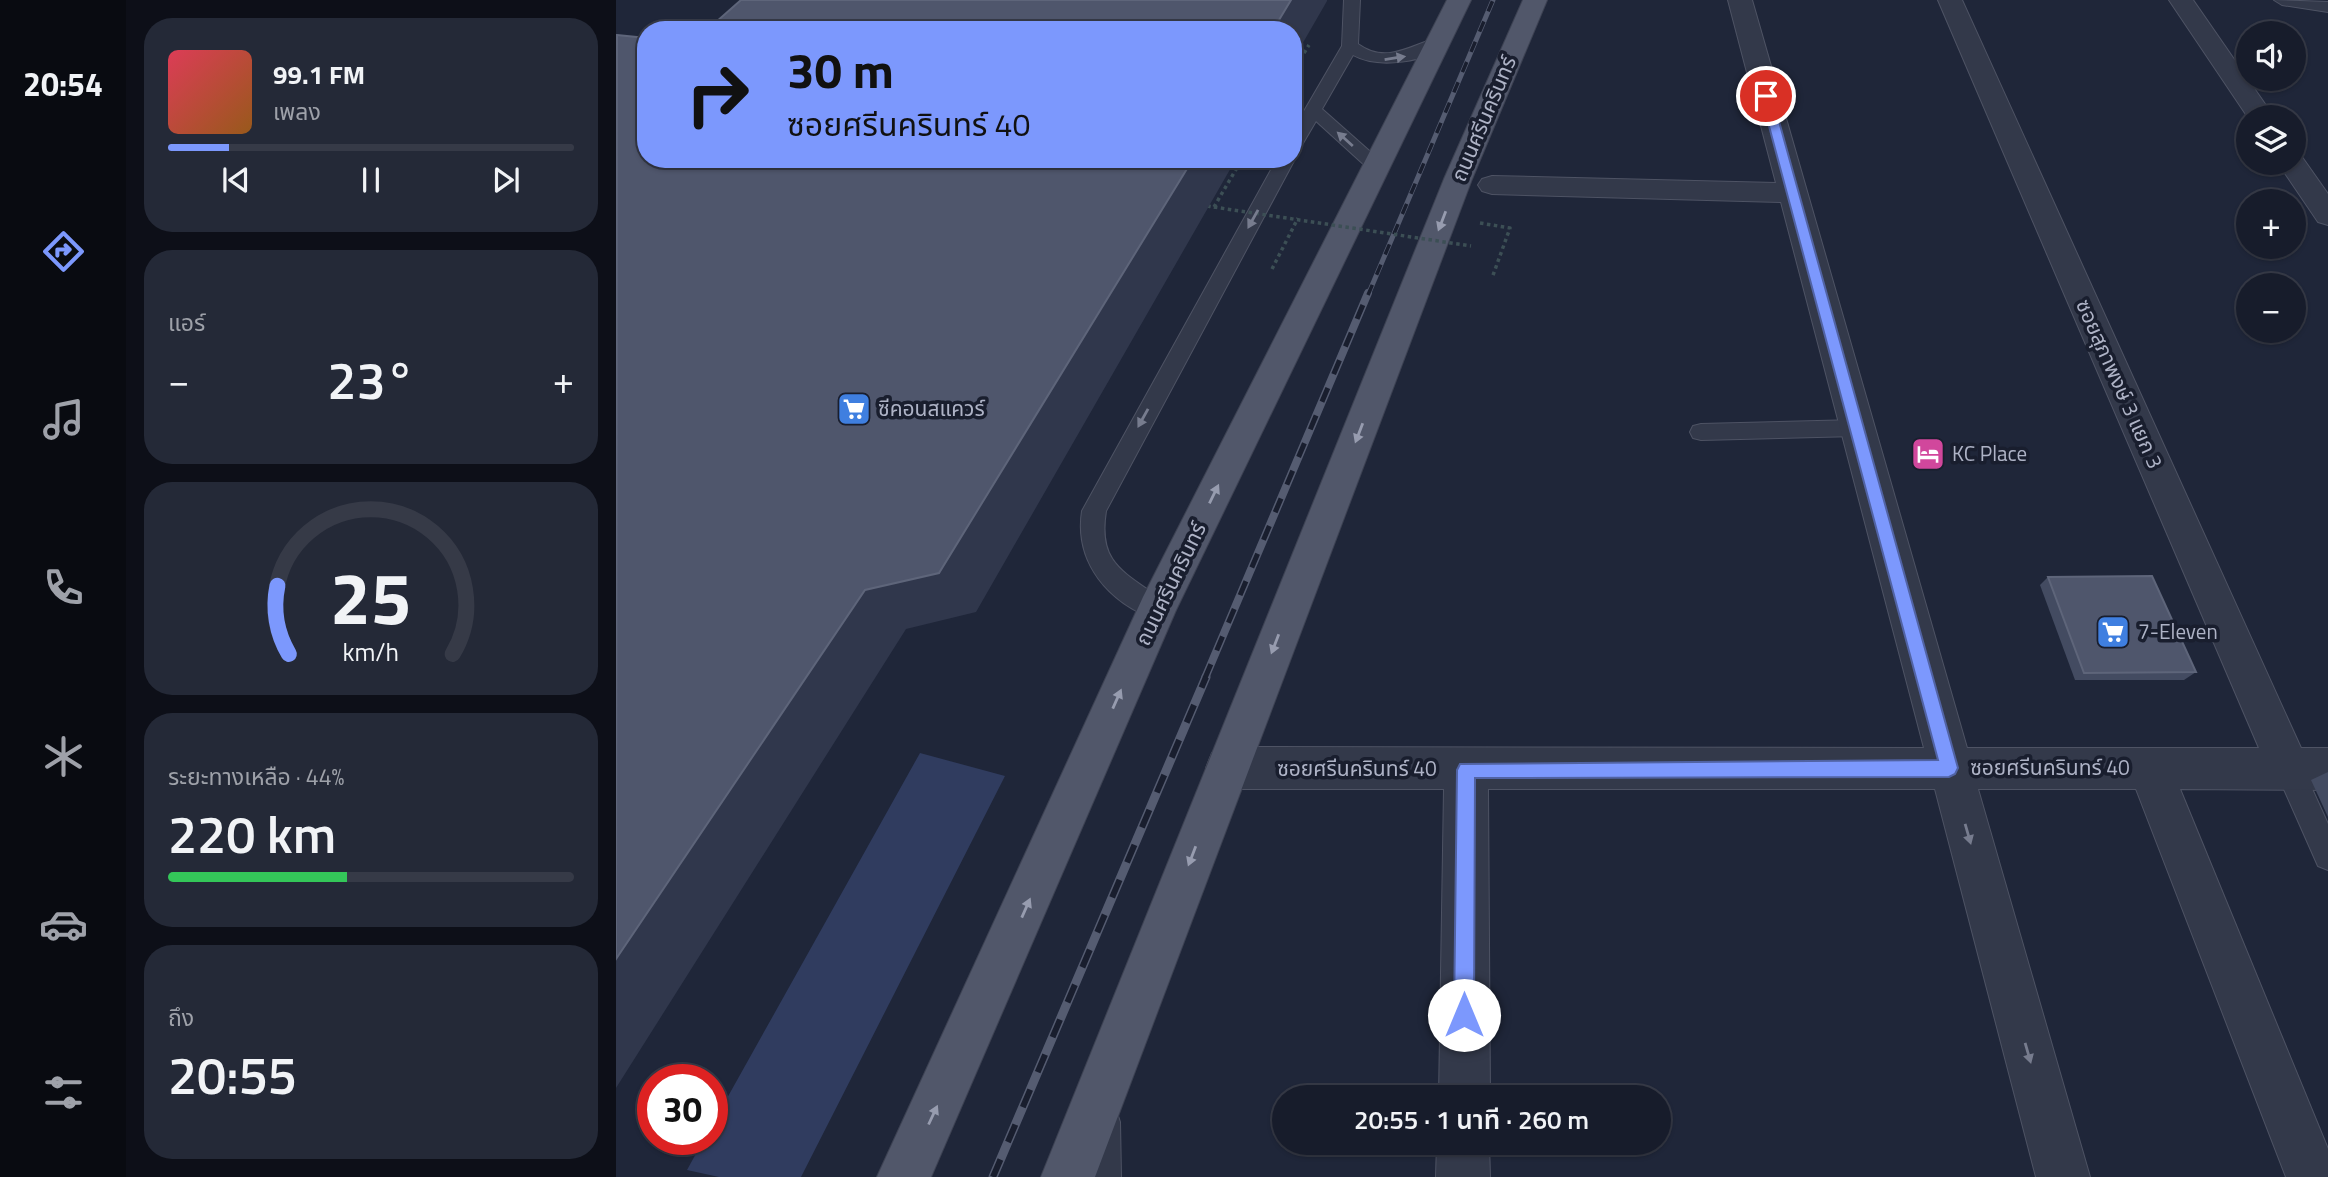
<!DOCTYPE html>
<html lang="th">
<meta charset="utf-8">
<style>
:root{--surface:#171c2b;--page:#242937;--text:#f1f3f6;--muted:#9ea1a9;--line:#363a47;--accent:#7c98fd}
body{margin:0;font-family:"Titillium Web","Noto Sans Thai",sans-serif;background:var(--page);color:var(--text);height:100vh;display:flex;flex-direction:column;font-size:26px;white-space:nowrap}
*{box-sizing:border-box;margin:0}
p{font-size:23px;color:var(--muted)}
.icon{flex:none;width:38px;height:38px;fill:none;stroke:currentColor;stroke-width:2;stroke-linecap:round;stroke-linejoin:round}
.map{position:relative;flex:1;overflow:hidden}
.drawer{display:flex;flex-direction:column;gap:18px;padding:18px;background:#0d0f18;width:490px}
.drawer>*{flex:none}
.guide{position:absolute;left:21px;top:21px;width:665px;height:147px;border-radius:28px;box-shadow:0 2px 5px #0004,0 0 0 2px var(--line);background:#7c98fd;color:#111;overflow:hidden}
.tools{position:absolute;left:1620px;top:21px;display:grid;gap:14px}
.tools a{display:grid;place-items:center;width:70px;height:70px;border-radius:50%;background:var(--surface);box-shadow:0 2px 5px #0004,0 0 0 2px var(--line);font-size:35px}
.speed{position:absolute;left:21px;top:1064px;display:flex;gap:14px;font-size:35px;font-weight:700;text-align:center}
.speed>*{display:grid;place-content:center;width:91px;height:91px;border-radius:50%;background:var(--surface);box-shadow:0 2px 5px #0004,0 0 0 2px var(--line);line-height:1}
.speed .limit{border:10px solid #d22;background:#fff;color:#111}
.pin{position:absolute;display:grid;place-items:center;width:60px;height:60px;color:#fff;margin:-30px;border:4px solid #fff;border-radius:50%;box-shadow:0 2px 7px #0007}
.me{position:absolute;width:77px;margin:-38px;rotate:0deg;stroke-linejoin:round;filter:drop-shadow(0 0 5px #0008)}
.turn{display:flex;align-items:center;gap:24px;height:147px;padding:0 35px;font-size:32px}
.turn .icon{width:91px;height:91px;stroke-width:2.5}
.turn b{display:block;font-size:49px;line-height:60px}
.big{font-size:52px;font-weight:600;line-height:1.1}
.drawer .widget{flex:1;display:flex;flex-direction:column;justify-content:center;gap:10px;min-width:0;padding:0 24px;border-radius:28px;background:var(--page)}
.drawer .dial{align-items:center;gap:0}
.dial svg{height:182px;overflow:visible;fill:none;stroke:var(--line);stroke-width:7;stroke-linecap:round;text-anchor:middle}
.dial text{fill:var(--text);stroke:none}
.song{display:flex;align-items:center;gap:21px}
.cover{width:84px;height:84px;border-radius:10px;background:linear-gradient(135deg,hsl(350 70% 55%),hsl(30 70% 35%))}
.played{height:7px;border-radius:4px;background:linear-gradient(90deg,var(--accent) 15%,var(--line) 15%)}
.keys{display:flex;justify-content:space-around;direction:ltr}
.heat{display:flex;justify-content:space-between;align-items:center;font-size:38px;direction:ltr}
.charge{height:10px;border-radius:5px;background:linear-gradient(90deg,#34c759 44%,var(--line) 0)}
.trip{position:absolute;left:656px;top:1085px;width:399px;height:70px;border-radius:35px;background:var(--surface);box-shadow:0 2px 5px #0004,0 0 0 2px var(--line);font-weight:600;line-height:70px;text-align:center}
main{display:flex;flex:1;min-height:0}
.menu{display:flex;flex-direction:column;width:126px;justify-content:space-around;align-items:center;background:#090b11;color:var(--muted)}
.menu .icon{width:49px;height:49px}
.menu .active{color:var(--accent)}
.menu b{font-size:32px;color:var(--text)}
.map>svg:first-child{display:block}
.water{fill:#303c5f}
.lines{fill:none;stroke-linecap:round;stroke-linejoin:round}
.lane-casing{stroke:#4e5364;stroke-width:2}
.street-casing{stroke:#4e5364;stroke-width:2}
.primary-casing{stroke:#3d4253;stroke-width:2}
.path{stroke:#3c4f55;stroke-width:3.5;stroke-dasharray:3.5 3.5;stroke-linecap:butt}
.lane{fill:#33394a;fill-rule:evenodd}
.street{fill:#33394a;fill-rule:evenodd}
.primary{fill:#51576a;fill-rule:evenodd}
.rail-far2-casing{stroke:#555c71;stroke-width:5}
.rail-far1-casing{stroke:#555c71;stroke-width:8}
.rail-casing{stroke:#555c71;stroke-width:9}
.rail-far2{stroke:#191e2e;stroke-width:3.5;stroke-dasharray:11;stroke-linecap:butt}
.rail-far1{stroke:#191e2e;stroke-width:5;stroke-dasharray:15;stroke-linecap:butt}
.rail{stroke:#191e2e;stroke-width:6;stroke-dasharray:19;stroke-linecap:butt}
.path-bridge{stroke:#3c4f55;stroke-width:3.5;stroke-dasharray:3.5 3.5;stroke-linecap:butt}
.wall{fill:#434b61}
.shaded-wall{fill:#30374c}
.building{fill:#4f566c;stroke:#5e657a;stroke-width:2}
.oneway{fill:#777c8e}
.oneway2{fill:#979caf}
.route{fill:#7c98fd;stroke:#5163a4;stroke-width:2}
.labels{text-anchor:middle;stroke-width:7;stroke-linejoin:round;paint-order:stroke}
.street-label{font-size:21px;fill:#aeb3c6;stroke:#191e2e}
.poi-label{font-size:21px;fill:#aeb3c6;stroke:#191e2e;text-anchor:start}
</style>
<main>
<nav class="menu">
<b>20:54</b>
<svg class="icon active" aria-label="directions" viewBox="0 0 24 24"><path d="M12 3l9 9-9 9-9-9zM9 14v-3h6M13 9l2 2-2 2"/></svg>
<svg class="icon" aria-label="music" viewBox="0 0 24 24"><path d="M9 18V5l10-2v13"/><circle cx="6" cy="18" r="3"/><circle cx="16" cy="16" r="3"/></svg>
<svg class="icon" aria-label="phone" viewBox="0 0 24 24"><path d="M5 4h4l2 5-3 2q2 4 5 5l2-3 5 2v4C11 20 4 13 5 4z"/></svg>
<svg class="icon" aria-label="climate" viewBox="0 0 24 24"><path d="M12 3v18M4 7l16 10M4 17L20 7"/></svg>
<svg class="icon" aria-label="car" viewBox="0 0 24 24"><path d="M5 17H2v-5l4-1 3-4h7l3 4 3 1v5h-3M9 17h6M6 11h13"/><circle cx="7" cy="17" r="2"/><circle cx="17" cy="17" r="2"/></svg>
<svg class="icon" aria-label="filters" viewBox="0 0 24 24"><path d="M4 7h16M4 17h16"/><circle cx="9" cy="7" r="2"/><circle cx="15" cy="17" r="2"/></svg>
</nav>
<section class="drawer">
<div class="widget">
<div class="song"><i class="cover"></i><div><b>99.1 FM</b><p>เพลง</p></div></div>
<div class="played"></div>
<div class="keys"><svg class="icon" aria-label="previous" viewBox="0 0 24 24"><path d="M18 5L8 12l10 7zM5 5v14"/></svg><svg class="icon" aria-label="pause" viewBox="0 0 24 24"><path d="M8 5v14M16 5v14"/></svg><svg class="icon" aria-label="next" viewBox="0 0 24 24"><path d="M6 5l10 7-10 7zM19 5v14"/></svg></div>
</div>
<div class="widget"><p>แอร์</p>
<div class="heat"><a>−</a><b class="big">23°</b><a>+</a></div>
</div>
<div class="widget dial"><svg viewBox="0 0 100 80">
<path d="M14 69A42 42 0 1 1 86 69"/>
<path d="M14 69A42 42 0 0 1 9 39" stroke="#7c98fd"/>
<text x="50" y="56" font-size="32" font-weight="700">25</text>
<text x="50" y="72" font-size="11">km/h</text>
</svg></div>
<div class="widget"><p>ระยะทางเหลือ · 44%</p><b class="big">220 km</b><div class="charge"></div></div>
<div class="widget"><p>ถึง</p><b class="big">20:55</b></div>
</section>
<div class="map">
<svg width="1712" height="1177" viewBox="0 0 1712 1177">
<rect width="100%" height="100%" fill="#1f2639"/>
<polygon class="water" points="304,753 389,776 185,1177 103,1177 71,1170 88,1139 96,1139 96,1125"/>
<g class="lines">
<defs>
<g id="lane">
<path d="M728 0H744L742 44C771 65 794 45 824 37L832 42C812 63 762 69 737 55L706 109 767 163 770 167 761 173 755 171 700 121 683 150 677 151V130L726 46Z"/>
<polygon points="1658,0 1712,2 1712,12 1666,5"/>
<path d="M677 157 679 159 490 511C483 555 499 568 534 591 542 596 549 600 553 609L550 617 541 620C493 603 458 563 466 511L661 159H677Z"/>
<polygon points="1241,420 1249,422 1252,428 1249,434 1241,436 1085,440 1077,438 1074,432 1077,426 1085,424"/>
<polygon points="1673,756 1683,760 1712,824 1712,870 1702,866 1659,769 1663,760"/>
<polygon points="488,1106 500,1110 504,1122 505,1177 471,1177 472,1122 476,1110"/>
</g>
<g id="street">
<polygon points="1112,0 1136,0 1351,748 1643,748 1322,0 1346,0 1685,748 1712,748 1712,790 1564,789 1712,1149 1712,1177 1670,1177 1520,789 1362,789 1474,1177 1420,1177 1319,789 872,789 874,1097 823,1097 828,789 611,789 596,783 590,768 596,753 611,747 1308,748 1165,202 876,194 866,191 862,185 866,179 876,176 1160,183"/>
<polygon points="1553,0 1577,0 1658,117 1633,119"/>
<polygon points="1678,155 1686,157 1712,194 1712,225 1702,222 1662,163 1678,163"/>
<polygon points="821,1143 873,1143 874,1177 820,1177"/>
</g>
<g id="primary">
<polygon points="831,0 855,0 560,610 315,1177 261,1177 527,597"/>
<polygon points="907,0 931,0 856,179 479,1177 425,1177 828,179"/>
</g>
</defs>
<use href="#lane" class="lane-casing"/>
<use href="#street" class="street-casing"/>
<use href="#primary" class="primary-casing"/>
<g class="path">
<polyline points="677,71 693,45"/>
<polyline points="591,206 598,207 626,159"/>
<polyline points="864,223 894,228 876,278"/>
<polyline points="656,269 682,218"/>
</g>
<use href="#lane" class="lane"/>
<use href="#street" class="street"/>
<use href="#primary" class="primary"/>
<defs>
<polyline id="rail-far2" points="752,295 877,0"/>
<polyline id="rail-far1" points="589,678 752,293"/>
<polyline id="rail" points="377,1177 590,677"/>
</defs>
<use href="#rail-far2" class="rail-far2-casing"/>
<use href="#rail-far1" class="rail-far1-casing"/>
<use href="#rail" class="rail-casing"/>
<use href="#rail-far2" class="rail-far2"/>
<use href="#rail-far1" class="rail-far1"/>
<use href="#rail" class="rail"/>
<polyline class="path-bridge" points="591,206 855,246"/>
</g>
<g class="wall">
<polygon points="1432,577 1580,672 1568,680 1459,680 1424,585"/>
<polygon points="1712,772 1712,817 1695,780"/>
</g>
<g class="shaded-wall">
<polygon points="675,0 711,0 711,1 677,60 677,30 657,30"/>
<polygon points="577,159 620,159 360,612 290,629 0,1088 0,959 249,590"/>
</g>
<g class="building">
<polygon points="125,0 675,0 657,30 91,30"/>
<polygon points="1,35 30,38 30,159 577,159 323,573 249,590 0,959"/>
<polygon points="1536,576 1580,672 1468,673 1432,577"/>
</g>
<defs><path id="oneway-solid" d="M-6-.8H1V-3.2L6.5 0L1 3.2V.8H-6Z" transform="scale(1.75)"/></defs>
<g class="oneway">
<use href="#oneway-solid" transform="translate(779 58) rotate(-9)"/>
<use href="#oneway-solid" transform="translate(729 139) rotate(-138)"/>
<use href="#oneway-solid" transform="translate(637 219) rotate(119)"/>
<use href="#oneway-solid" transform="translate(527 418) rotate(119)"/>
<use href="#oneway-solid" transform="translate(1352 834) rotate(74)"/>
<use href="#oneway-solid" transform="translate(1412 1053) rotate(74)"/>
</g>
<g class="oneway2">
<use href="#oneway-solid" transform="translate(826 221) rotate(111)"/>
<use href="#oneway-solid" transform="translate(743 433) rotate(111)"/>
<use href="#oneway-solid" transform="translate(598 494) rotate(-64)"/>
<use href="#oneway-solid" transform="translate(659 644) rotate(111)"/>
<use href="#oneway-solid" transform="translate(501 699) rotate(-66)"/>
<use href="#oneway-solid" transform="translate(576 856) rotate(111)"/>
<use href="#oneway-solid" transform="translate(410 908) rotate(-66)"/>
<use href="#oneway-solid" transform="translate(317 1115) rotate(-65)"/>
</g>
<polygon class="route" points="1150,93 1156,96 1342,768 1339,774 1333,777 859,778 858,1015 855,1023 848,1025 841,1023 838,1015 841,770 844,764 1322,760 1145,96"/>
<defs>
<symbol id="supermarket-square" viewBox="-11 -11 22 22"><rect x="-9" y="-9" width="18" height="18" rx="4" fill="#3f7fe0" stroke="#191e2e"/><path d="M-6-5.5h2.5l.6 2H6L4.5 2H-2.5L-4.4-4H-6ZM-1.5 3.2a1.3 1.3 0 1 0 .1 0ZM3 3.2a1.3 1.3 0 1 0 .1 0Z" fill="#fff"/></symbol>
<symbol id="hotel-square" viewBox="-11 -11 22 22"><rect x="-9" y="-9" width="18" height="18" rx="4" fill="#d1479c" stroke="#191e2e"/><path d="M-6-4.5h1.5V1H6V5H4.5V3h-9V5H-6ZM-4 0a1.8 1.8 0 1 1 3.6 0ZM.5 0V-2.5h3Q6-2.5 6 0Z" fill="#fff"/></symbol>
</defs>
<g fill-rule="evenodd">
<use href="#supermarket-square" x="219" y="390" width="38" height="38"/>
<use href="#hotel-square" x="1293" y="435" width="38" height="38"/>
<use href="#supermarket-square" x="1478" y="613" width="38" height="38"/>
</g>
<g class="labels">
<g class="street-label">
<text transform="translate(868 119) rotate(-67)" y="7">ถนนศรีนครินทร์</text>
<text transform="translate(1503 384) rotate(66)" y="7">ซอยสุภาพงษ์ 3 แยก 3</text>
<text transform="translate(555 584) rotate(-64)" y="7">ถนนศรีนครินทร์</text>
<text x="1434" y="775">ซอยศรีนครินทร์ 40</text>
<text x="741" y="776">ซอยศรีนครินทร์ 40</text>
</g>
<g class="poi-label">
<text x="262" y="416">ซีคอนสแควร์</text>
<text x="1336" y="461">KC Place</text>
<text x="1522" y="639">7-Eleven</text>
</g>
</g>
</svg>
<div class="tools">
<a><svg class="icon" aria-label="sound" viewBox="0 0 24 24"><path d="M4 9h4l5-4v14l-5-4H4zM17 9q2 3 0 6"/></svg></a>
<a><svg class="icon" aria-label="layers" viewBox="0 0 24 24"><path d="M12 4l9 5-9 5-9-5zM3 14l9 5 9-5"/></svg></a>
<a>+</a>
<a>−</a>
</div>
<div class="speed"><div class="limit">30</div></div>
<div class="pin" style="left:1150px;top:96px;background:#d93025"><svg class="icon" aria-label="arrive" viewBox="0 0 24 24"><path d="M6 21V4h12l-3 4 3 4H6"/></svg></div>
<svg class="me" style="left:848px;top:1015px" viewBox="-20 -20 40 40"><circle r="19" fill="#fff"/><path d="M0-13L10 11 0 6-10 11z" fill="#7c98fd"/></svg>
<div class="trip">20:55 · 1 นาที · 260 m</div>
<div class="guide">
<div class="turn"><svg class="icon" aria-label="right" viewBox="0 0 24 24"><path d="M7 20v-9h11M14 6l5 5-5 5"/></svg><div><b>30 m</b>ซอยศรีนครินทร์ 40</div></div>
</div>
</div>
</main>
